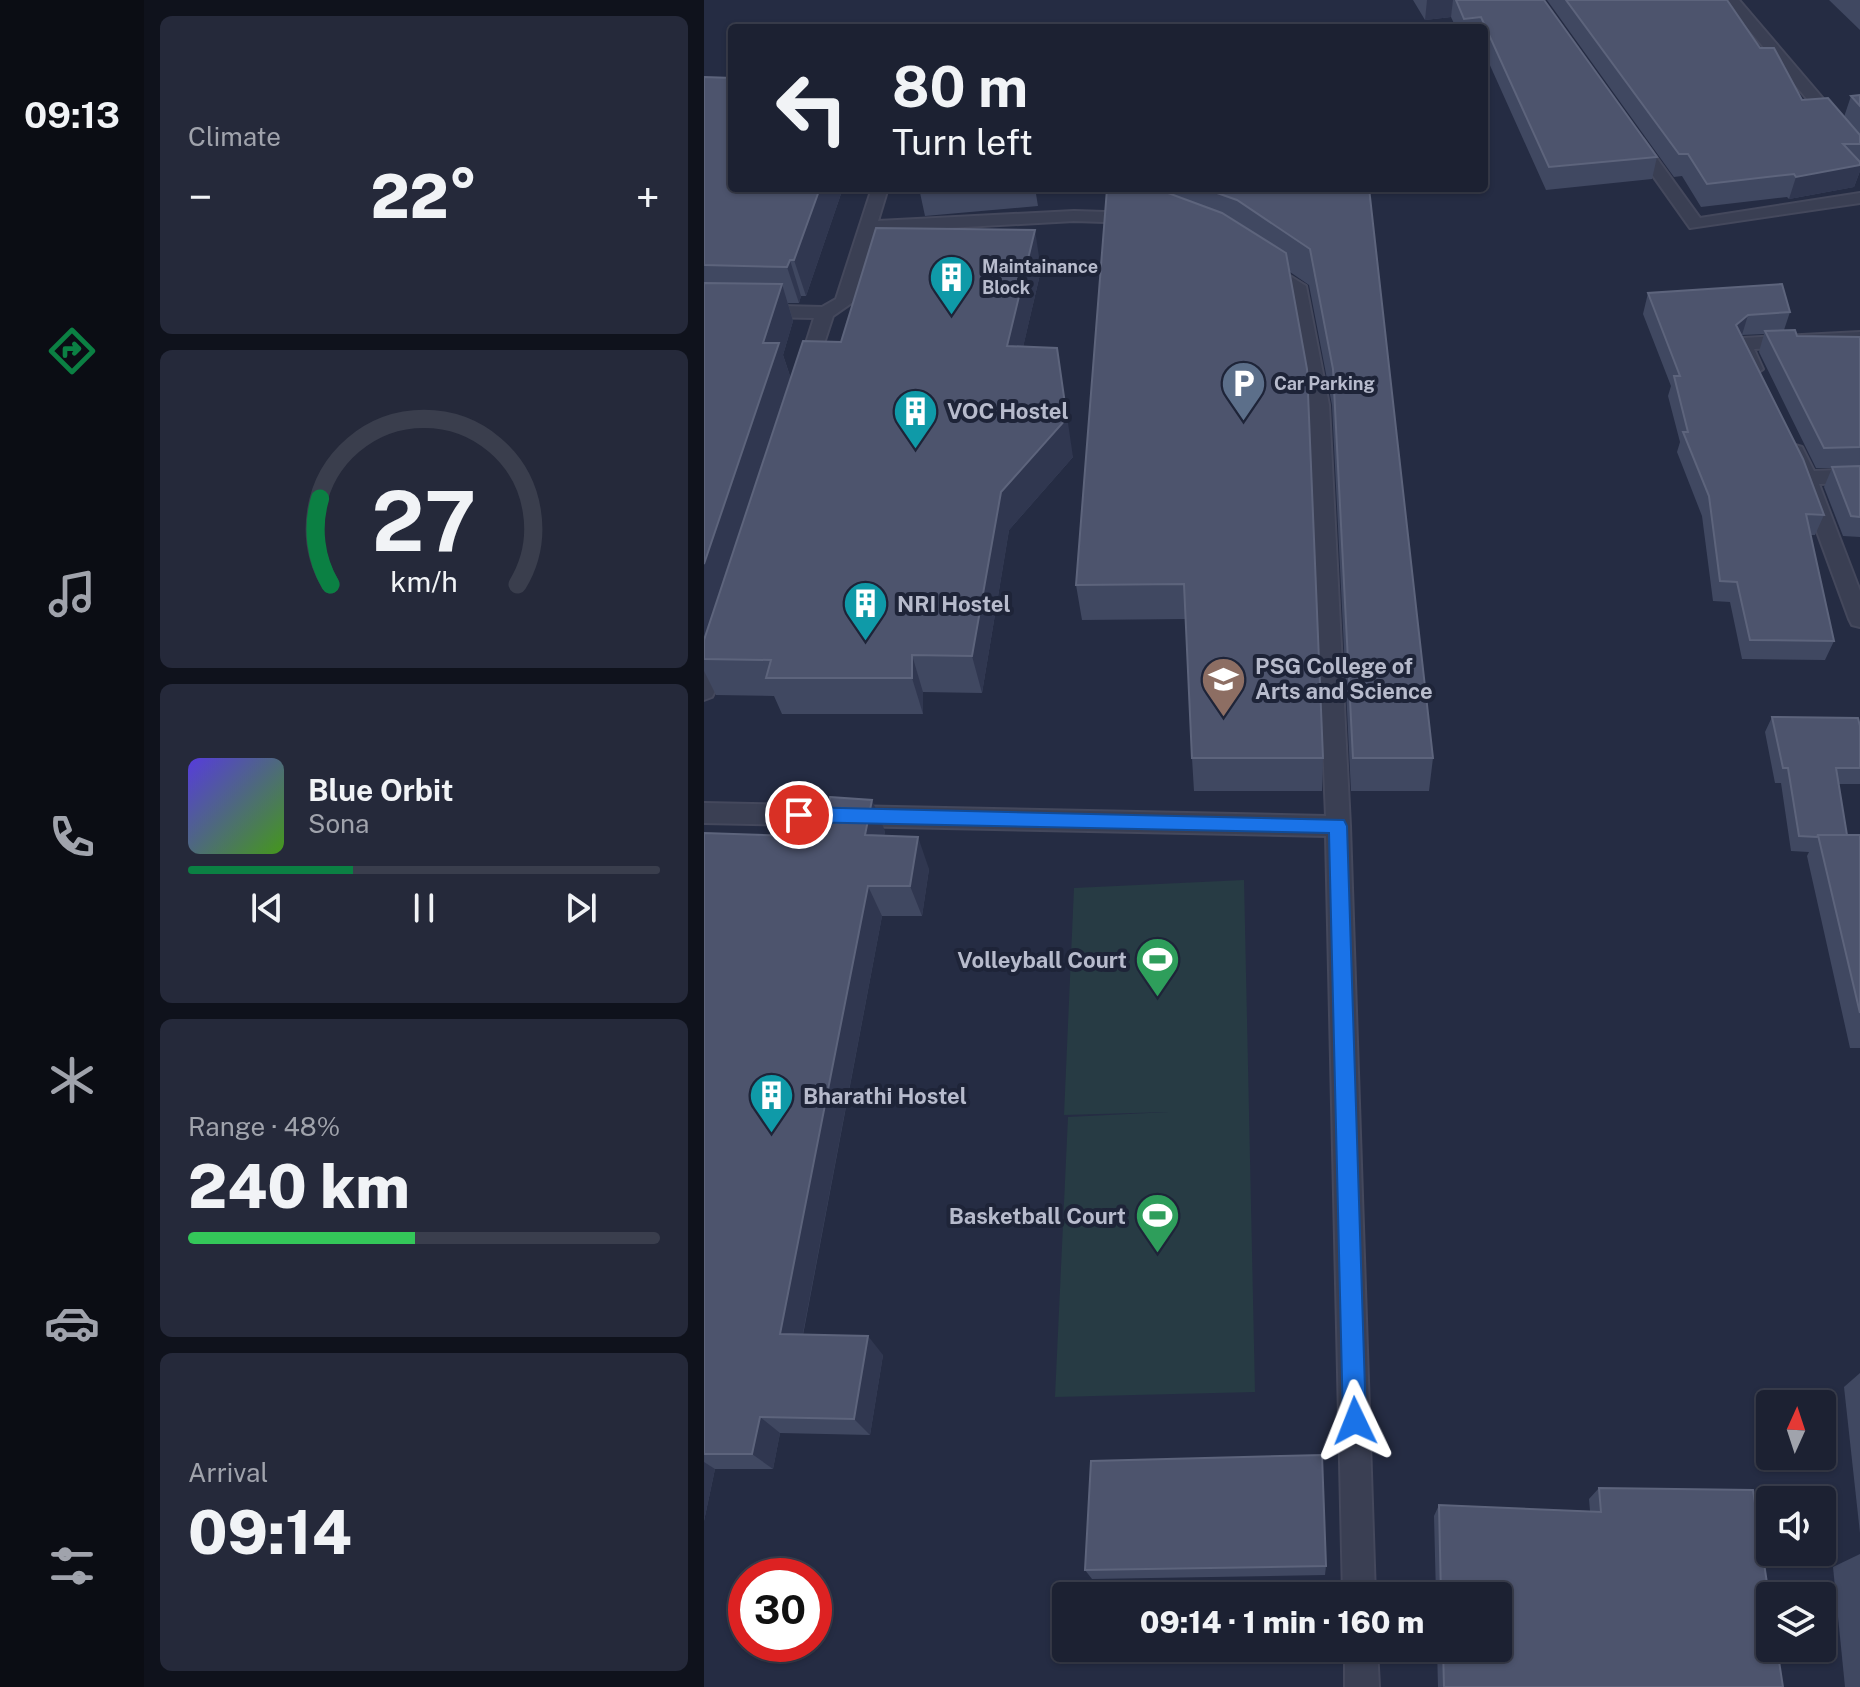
<!DOCTYPE html>
<meta charset="utf-8">
<style>
:root{--surface:#1c2132;--page:#25293a;--text:#f1f3f6;--muted:#a0a3ac;--line:#3a3e4d;--accent:#0b8043}
body{margin:0;font-family:"Public Sans",sans-serif;background:var(--page);color:var(--text);height:100vh;display:flex;flex-direction:column;font-size:30px;white-space:nowrap}
*{box-sizing:border-box;margin:0}
p{font-size:26px;color:var(--muted)}
.icon{flex:none;width:44px;height:44px;fill:none;stroke:currentColor;stroke-width:2;stroke-linecap:round;stroke-linejoin:round}
.map{position:relative;flex:1;overflow:hidden}
.panel{display:flex;flex-direction:column;gap:16px;padding:16px;background:#0f121c;width:560px}
.panel>*{flex:none}
.banner{position:absolute;left:24px;top:24px;width:760px;height:168px;border-radius:8px;box-shadow:0 2px 6px #0004,0 0 0 2px var(--line);background:#1c2132;color:var(--text);overflow:hidden}
.needle{width:52px;rotate:3deg}
.controls{position:absolute;left:1052px;top:1390px;display:grid;gap:16px}
.controls a{display:grid;place-items:center;width:80px;height:80px;border-radius:8px;background:var(--surface);box-shadow:0 2px 6px #0004,0 0 0 2px var(--line);font-size:40px}
.speed{position:absolute;left:24px;top:1558px;display:flex;gap:16px;font-size:40px;font-weight:700;text-align:center}
.speed>*{display:grid;place-content:center;width:104px;height:104px;border-radius:50%;background:var(--surface);box-shadow:0 2px 6px #0004,0 0 0 2px var(--line);line-height:1}
.speed .limit{border:12px solid #d22;background:#fff;color:#111}
.pin{position:absolute;display:grid;place-items:center;width:68px;height:68px;color:#fff;margin:-34px;border:4px solid #fff;border-radius:50%;box-shadow:0 2px 8px #0007}
.me{position:absolute;width:88px;margin:-44px;rotate:358deg;stroke-linejoin:round;filter:drop-shadow(0 0 6px #0008)}
.turn{display:flex;align-items:center;gap:28px;height:168px;padding:0 32px;font-size:36px}
.turn .icon{width:104px;height:104px;stroke-width:2.5}
.turn b{display:block;font-size:56px;line-height:68px}
.big{font-size:60px;font-weight:800;line-height:1.1}
.panel .card{flex:1;display:flex;flex-direction:column;justify-content:center;gap:12px;min-width:0;padding:0 28px;border-radius:12px;background:var(--page)}
.panel .dial{align-items:center;gap:0}
.dial svg{height:208px;overflow:visible;fill:none;stroke:var(--line);stroke-width:7;stroke-linecap:round;text-anchor:middle}
.dial text{fill:var(--text);stroke:none}
.song{display:flex;align-items:center;gap:24px}
.cover{width:96px;height:96px;border-radius:12px;background:linear-gradient(135deg,hsl(250 70% 55%),hsl(100 70% 35%))}
.played{height:8px;border-radius:4px;background:linear-gradient(90deg,var(--accent) 35%,var(--line) 35%)}
.keys{display:flex;justify-content:space-around;direction:ltr}
.heat{display:flex;justify-content:space-between;align-items:center;font-size:44px;direction:ltr}
.charge{height:12px;border-radius:6px;background:linear-gradient(90deg,#34c759 48%,var(--line) 0)}
.trip{position:absolute;left:348px;top:1582px;width:460px;height:80px;border-radius:8px;background:var(--surface);box-shadow:0 2px 6px #0004,0 0 0 2px var(--line);font-weight:800;line-height:80px;text-align:center}
main{display:flex;flex:1;min-height:0}
.menu{display:flex;flex-direction:column;width:144px;justify-content:space-around;align-items:center;background:#0b0d14;color:var(--muted)}
.menu .icon{width:56px;height:56px}
.menu .selected{color:var(--accent)}
.menu b{font-size:36px;color:var(--text)}
.map>svg:first-child{display:block}
.green{fill:#273b44}
.lines{fill:none;stroke-linecap:round;stroke-linejoin:round}
.minor-casing{stroke:#44485c;stroke-width:4}
.minor{fill:#3a3f53;fill-rule:evenodd}
.wall{fill:#404861}
.shaded-wall{fill:#303750}
.building{fill:#4d546d;stroke:#5d647c;stroke-width:2}
.route{fill:#1a73e8;stroke:#114b97;stroke-width:2}
.labels{text-anchor:middle;stroke-width:8;stroke-linejoin:round;paint-order:stroke}
.far-poi-label{font-size:18px;font-weight:bold;fill:#b7bbcc;stroke:#1e2438;text-anchor:start}
.poi-label{font-size:22px;font-weight:bold;fill:#b7bbcc;stroke:#1e2438;text-anchor:start}
</style>
<main>
<nav class="menu">
<b>09:13</b>
<svg class="icon selected" aria-label="directions" viewBox="0 0 24 24"><path d="M12 3l9 9-9 9-9-9zM9 14v-3h6M13 9l2 2-2 2"/></svg>
<svg class="icon" aria-label="music" viewBox="0 0 24 24"><path d="M9 18V5l10-2v13"/><circle cx="6" cy="18" r="3"/><circle cx="16" cy="16" r="3"/></svg>
<svg class="icon" aria-label="phone" viewBox="0 0 24 24"><path d="M5 4h4l2 5-3 2q2 4 5 5l2-3 5 2v4C11 20 4 13 5 4z"/></svg>
<svg class="icon" aria-label="climate" viewBox="0 0 24 24"><path d="M12 3v18M4 7l16 10M4 17L20 7"/></svg>
<svg class="icon" aria-label="car" viewBox="0 0 24 24"><path d="M5 17H2v-5l4-1 3-4h7l3 4 3 1v5h-3M9 17h6M6 11h13"/><circle cx="7" cy="17" r="2"/><circle cx="17" cy="17" r="2"/></svg>
<svg class="icon" aria-label="filters" viewBox="0 0 24 24"><path d="M4 7h16M4 17h16"/><circle cx="9" cy="7" r="2"/><circle cx="15" cy="17" r="2"/></svg>
</nav>
<section class="panel">
<div class="card"><p>Climate</p>
<div class="heat"><a>−</a><b class="big">22°</b><a>+</a></div>
</div>
<div class="card dial"><svg viewBox="0 0 100 80">
<path d="M14 69A42 42 0 1 1 86 69"/>
<path d="M14 69A42 42 0 0 1 10 36" stroke="#0b8043"/>
<text x="50" y="56" font-size="32" font-weight="700">27</text>
<text x="50" y="72" font-size="11">km/h</text>
</svg></div>
<div class="card">
<div class="song"><i class="cover"></i><div><b>Blue Orbit</b><p>Sona</p></div></div>
<div class="played"></div>
<div class="keys"><svg class="icon" aria-label="previous" viewBox="0 0 24 24"><path d="M18 5L8 12l10 7zM5 5v14"/></svg><svg class="icon" aria-label="pause" viewBox="0 0 24 24"><path d="M8 5v14M16 5v14"/></svg><svg class="icon" aria-label="next" viewBox="0 0 24 24"><path d="M6 5l10 7-10 7zM19 5v14"/></svg></div>
</div>
<div class="card"><p>Range · 48%</p><b class="big">240 km</b><div class="charge"></div></div>
<div class="card"><p>Arrival</p><b class="big">09:14</b></div>
</section>
<div class="map">
<svg width="1156" height="1687" viewBox="0 0 1156 1687">
<rect width="100%" height="100%" fill="#252c43"/>
<polygon class="green" points="540,880 551,1392 351,1397 364,1117 465,1112 360,1115 370,888"/>
<g class="lines">
<defs>
<g id="minor">
<polygon points="1020,0 1035,0 1156,142 1156,157 1150,155"/>
<polygon points="933,137 939,139 996,218 1156,193 1156,203 986,228 925,142"/>
<polygon points="168,188 184,188 174,221 370,211 432,213 441,218 432,223 370,221 171,232 149,302 129,316 111,371 102,377 93,371 110,318 0,316 0,304 118,307 132,299"/>
<polygon points="562,261 602,286 625,405 646,826 671,1596 639,1596 622,836 0,823 0,803 622,816 605,405 585,288 556,270 553,266 556,262"/>
<polygon points="1156,332 1156,344 1050,349 1059,369 1050,375 1043,373 1029,344 1038,338"/>
<polygon points="1091,445 1098,447 1110,471 1156,469 1156,483 1115,484 1156,591 1156,627 1148,625 1145,619 1097,488 1100,484 1081,452"/>
<polygon points="13,642 21,644 24,650 11,691 8,697 0,700 0,656 5,644"/>
<polygon points="641,1648 673,1648 675,1687 641,1687"/>
</g>
</defs>
<use href="#minor" class="minor-casing"/>
<use href="#minor" class="minor"/>
</g>
<g class="wall">
<polygon points="709,0 840,0 953,157 948,179 842,190 780,52 780,28 752,28 747,17 721,20"/>
<polygon points="843,0 1023,0 1056,48 1098,100 1140,117 1147,96 1156,95 1156,171 1150,187 1085,199 1083,197 997,207 978,176 970,177"/>
<polygon points="1125,0 1156,0 1156,30"/>
<polygon points="0,77 139,188 102,296 97,296 95,303 84,303 89,321 79,355 87,379 137,342 337,270 319,347 369,457 305,530 278,693 219,692 219,714 78,714 70,696 12,695 0,671"/>
<polygon points="215,188 331,188 334,206 221,216"/>
<polygon points="406,188 665,188 729,758 725,791 647,791 628,405 605,285 586,272 619,758 618,791 490,791 488,758 482,619 378,620 372,585"/>
<polygon points="944,293 1086,312 1080,330 1093,336 1156,337 1156,537 1139,536 1120,487 1128,468 1112,468 1055,352 1060,334 1038,335 1120,515 1111,535 1107,535 1130,641 1121,660 1038,659 1026,602 1009,601 998,516 973,452 976,442 964,396 967,386 939,314"/>
<polygon points="1068,717 1156,726 1156,784 1135,784 1143,835 1156,835 1156,1048 1146,1048 1103,856 1105,852 1087,851 1077,783 1071,783 1061,732"/>
<polygon points="181,831 180,836 225,869 218,916 178,916 99,1335 179,1355 166,1435 76,1433 69,1469 11,1469 0,1521 0,833 119,837"/>
<polygon points="1156,1373 1156,1533 1140,1387"/>
<polygon points="895,1488 1079,1687 734,1687 733,1648 794,1648 794,1596 732,1596 730,1516 735,1505 886,1511 885,1499"/>
<polygon points="1156,1554 1156,1687 1141,1687 1129,1567"/>
<polygon points="622,1566 621,1575 388,1579 381,1570"/>
</g>
<g class="shaded-wall">
<polygon points="723,0 749,0 747,17 721,20"/>
<polygon points="1156,165 1156,171 1150,187 1085,199 1092,177"/>
<polygon points="116,188 139,188 102,296 90,260"/>
<polygon points="331,230 337,270 310,386 303,346"/>
<polygon points="86,260 97,296 95,303 83,267"/>
<polygon points="78,284 89,321 79,355 87,379 0,647 0,564 59,343"/>
<polygon points="1044,315 1038,335 1032,325"/>
<polygon points="353,348 369,457 305,530 278,693 268,656 297,492"/>
<polygon points="208,655 219,692 219,714 208,678"/>
<polygon points="168,800 181,831 174,866 161,835"/>
<polygon points="214,837 225,869 218,916 206,886"/>
<polygon points="164,886 178,916 95,1354 76,1334"/>
<polygon points="164,1336 179,1355 166,1435 150,1419"/>
<polygon points="56,1417 76,1433 69,1469 48,1454"/>
<polygon points="0,1462 11,1469 0,1521"/>
</g>
<g class="building">
<polygon points="752,0 840,0 953,157 845,167 777,17 760,19"/>
<polygon points="862,0 1023,0 1056,48 1070,48 1098,100 1124,98 1156,135 1156,144 1139,144 1156,162 1156,165 1092,177 1090,174 1003,184 984,154 975,154"/>
<polygon points="0,77 28,78 28,188 116,188 90,260 86,260 83,267 0,265"/>
<polygon points="1156,95 1156,106 1147,96"/>
<polygon points="499,188 665,188 729,758 649,758 629,369 606,249 533,200"/>
<polygon points="403,189 456,190 518,213 582,253 603,369 619,758 488,758 480,584 372,585"/>
<polygon points="172,228 331,230 303,346 353,348 363,418 297,492 268,656 208,655 208,678 62,678 67,660 0,659 0,640 99,341 137,342"/>
<polygon points="0,283 78,284 59,343 75,343 0,564"/>
<polygon points="1078,284 1086,312 1044,315 1032,325 1099,459 1120,515 1102,514 1130,641 1046,640 1033,582 1016,581 1005,496 979,432 984,432 970,376 976,376 944,293"/>
<polygon points="1091,330 1093,336 1156,337 1156,447 1120,448 1061,331"/>
<polygon points="1156,466 1156,517 1147,516 1128,467"/>
<polygon points="1068,717 1154,718 1156,726 1156,768 1132,768 1143,835 1114,835 1113,837 1095,836 1084,768 1079,768"/>
<polygon points="126,797 168,800 161,835 214,837 206,886 164,886 76,1334 164,1336 150,1419 56,1417 48,1454 0,1454 0,833 119,837"/>
<polygon points="1114,835 1156,835 1156,1013"/>
<polygon points="618,1455 622,1566 381,1570 387,1461"/>
<polygon points="895,1488 1049,1490 1066,1603 1066,1648 1073,1648 1079,1687 740,1687 739,1648 794,1648 794,1596 737,1596 735,1505 897,1512"/>
</g>
<polygon class="route" points="95,807 640,820 643,826 662,1421 659,1429 651,1433 643,1429 639,1421 625,833 95,822 86,815"/>
<defs>
<symbol id="building-pin" viewBox="-11 -11 22 30"><path d="M0 17L-7.5 6A9.5 9.5 0 1 1 7.5 6Z" fill="#0f9aa8" stroke="#1e2438"/><path d="M-4-6H4V6H1V3H-1V6H-4ZM-2.5-4.3h1.7v1.8h-1.7ZM.8-4.3h1.7v1.8H.8ZM-2.5-1h1.7V.8h-1.7ZM.8-1h1.7V.8H.8Z" fill="#fff"/></symbol>
<symbol id="parking-pin" viewBox="-11 -11 22 30"><path d="M0 17L-7.5 6A9.5 9.5 0 1 1 7.5 6Z" fill="#5c6f8a" stroke="#1e2438"/><path d="M-3.5-5.5H1a3.5 3.5 0 0 1 0 7H-1V5.5H-3.5ZM-1-3.4V-.6H.8a1.4 1.4 0 0 0 0-2.8Z" fill="#fff"/></symbol>
<symbol id="university-pin" viewBox="-11 -11 22 30"><path d="M0 17L-7.5 6A9.5 9.5 0 1 1 7.5 6Z" fill="#8d6e63" stroke="#1e2438"/><path d="M0-5L7-2L0 1L-7-2ZM-4 1L0 2.5L4 1V4Q0 6-4 4Z" fill="#fff"/></symbol>
<symbol id="stadium-pin" viewBox="-11 -11 22 30"><path d="M0 17L-7.5 6A9.5 9.5 0 1 1 7.5 6Z" fill="#2e9e5b" stroke="#1e2438"/><path d="M0-5a6.5 5 0 1 0 0 10a6.5 5 0 1 0 0-10ZM-3.5-1.8h7v3.6h-7Z" fill="#fff"/></symbol>
</defs>
<g fill-rule="evenodd">
<use href="#building-pin" x="222" y="252" width="51" height="69"/>
<use href="#parking-pin" x="514" y="358" width="51" height="69"/>
<use href="#building-pin" x="186" y="386" width="51" height="69"/>
<use href="#building-pin" x="136" y="578" width="51" height="69"/>
<use href="#university-pin" x="494" y="654" width="51" height="69"/>
<use href="#stadium-pin" x="428" y="934" width="51" height="69"/>
<use href="#building-pin" x="42" y="1070" width="51" height="69"/>
<use href="#stadium-pin" x="428" y="1190" width="51" height="69"/>
</g>
<g class="labels">
<g class="far-poi-label">
<text x="278" y="273">Maintainance<tspan x="278" dy="21">Block</tspan></text>
<text x="570" y="390">Car Parking</text>
</g>
<g class="poi-label">
<text x="243" y="419">VOC Hostel</text>
<text x="193" y="612">NRI Hostel</text>
<text x="551" y="674">PSG College of<tspan x="551" dy="25">Arts and Science</tspan></text>
<text x="423" y="968" text-anchor="end">Volleyball Court</text>
<text x="99" y="1104">Bharathi Hostel</text>
<text x="422" y="1224" text-anchor="end">Basketball Court</text>
</g>
</g>
</svg>
<div class="controls">
<a><svg class="needle" viewBox="-14 -14 28 28"><path d="M0-13l5 13h-10z" fill="#e53935"/><path d="M0 13l5-13h-10z" fill="#a0a3ac"/></svg></a>
<a><svg class="icon" aria-label="sound" viewBox="0 0 24 24"><path d="M4 9h4l5-4v14l-5-4H4zM17 9q2 3 0 6"/></svg></a>
<a><svg class="icon" aria-label="layers" viewBox="0 0 24 24"><path d="M12 4l9 5-9 5-9-5zM3 14l9 5 9-5"/></svg></a>
</div>
<div class="speed"><div class="limit">30</div></div>
<div class="pin" style="left:95px;top:815px;background:#d93025"><svg class="icon" aria-label="arrive" viewBox="0 0 24 24"><path d="M6 21V4h12l-3 4 3 4H6"/></svg></div>
<svg class="me" style="left:651px;top:1421px" viewBox="-20 -20 40 40"><path d="M0-17L14 15 0 8-14 15z" fill="#1a73e8" stroke="#fff" stroke-width="4"/></svg>
<div class="trip">09:14 · 1 min · 160 m</div>
<div class="banner">
<div class="turn"><svg class="icon" aria-label="left" viewBox="0 0 24 24"><path d="M17 20v-9H6M10 6l-5 5 5 5"/></svg><div><b>80 m</b>Turn left</div></div>
</div>
</div>
</main>
